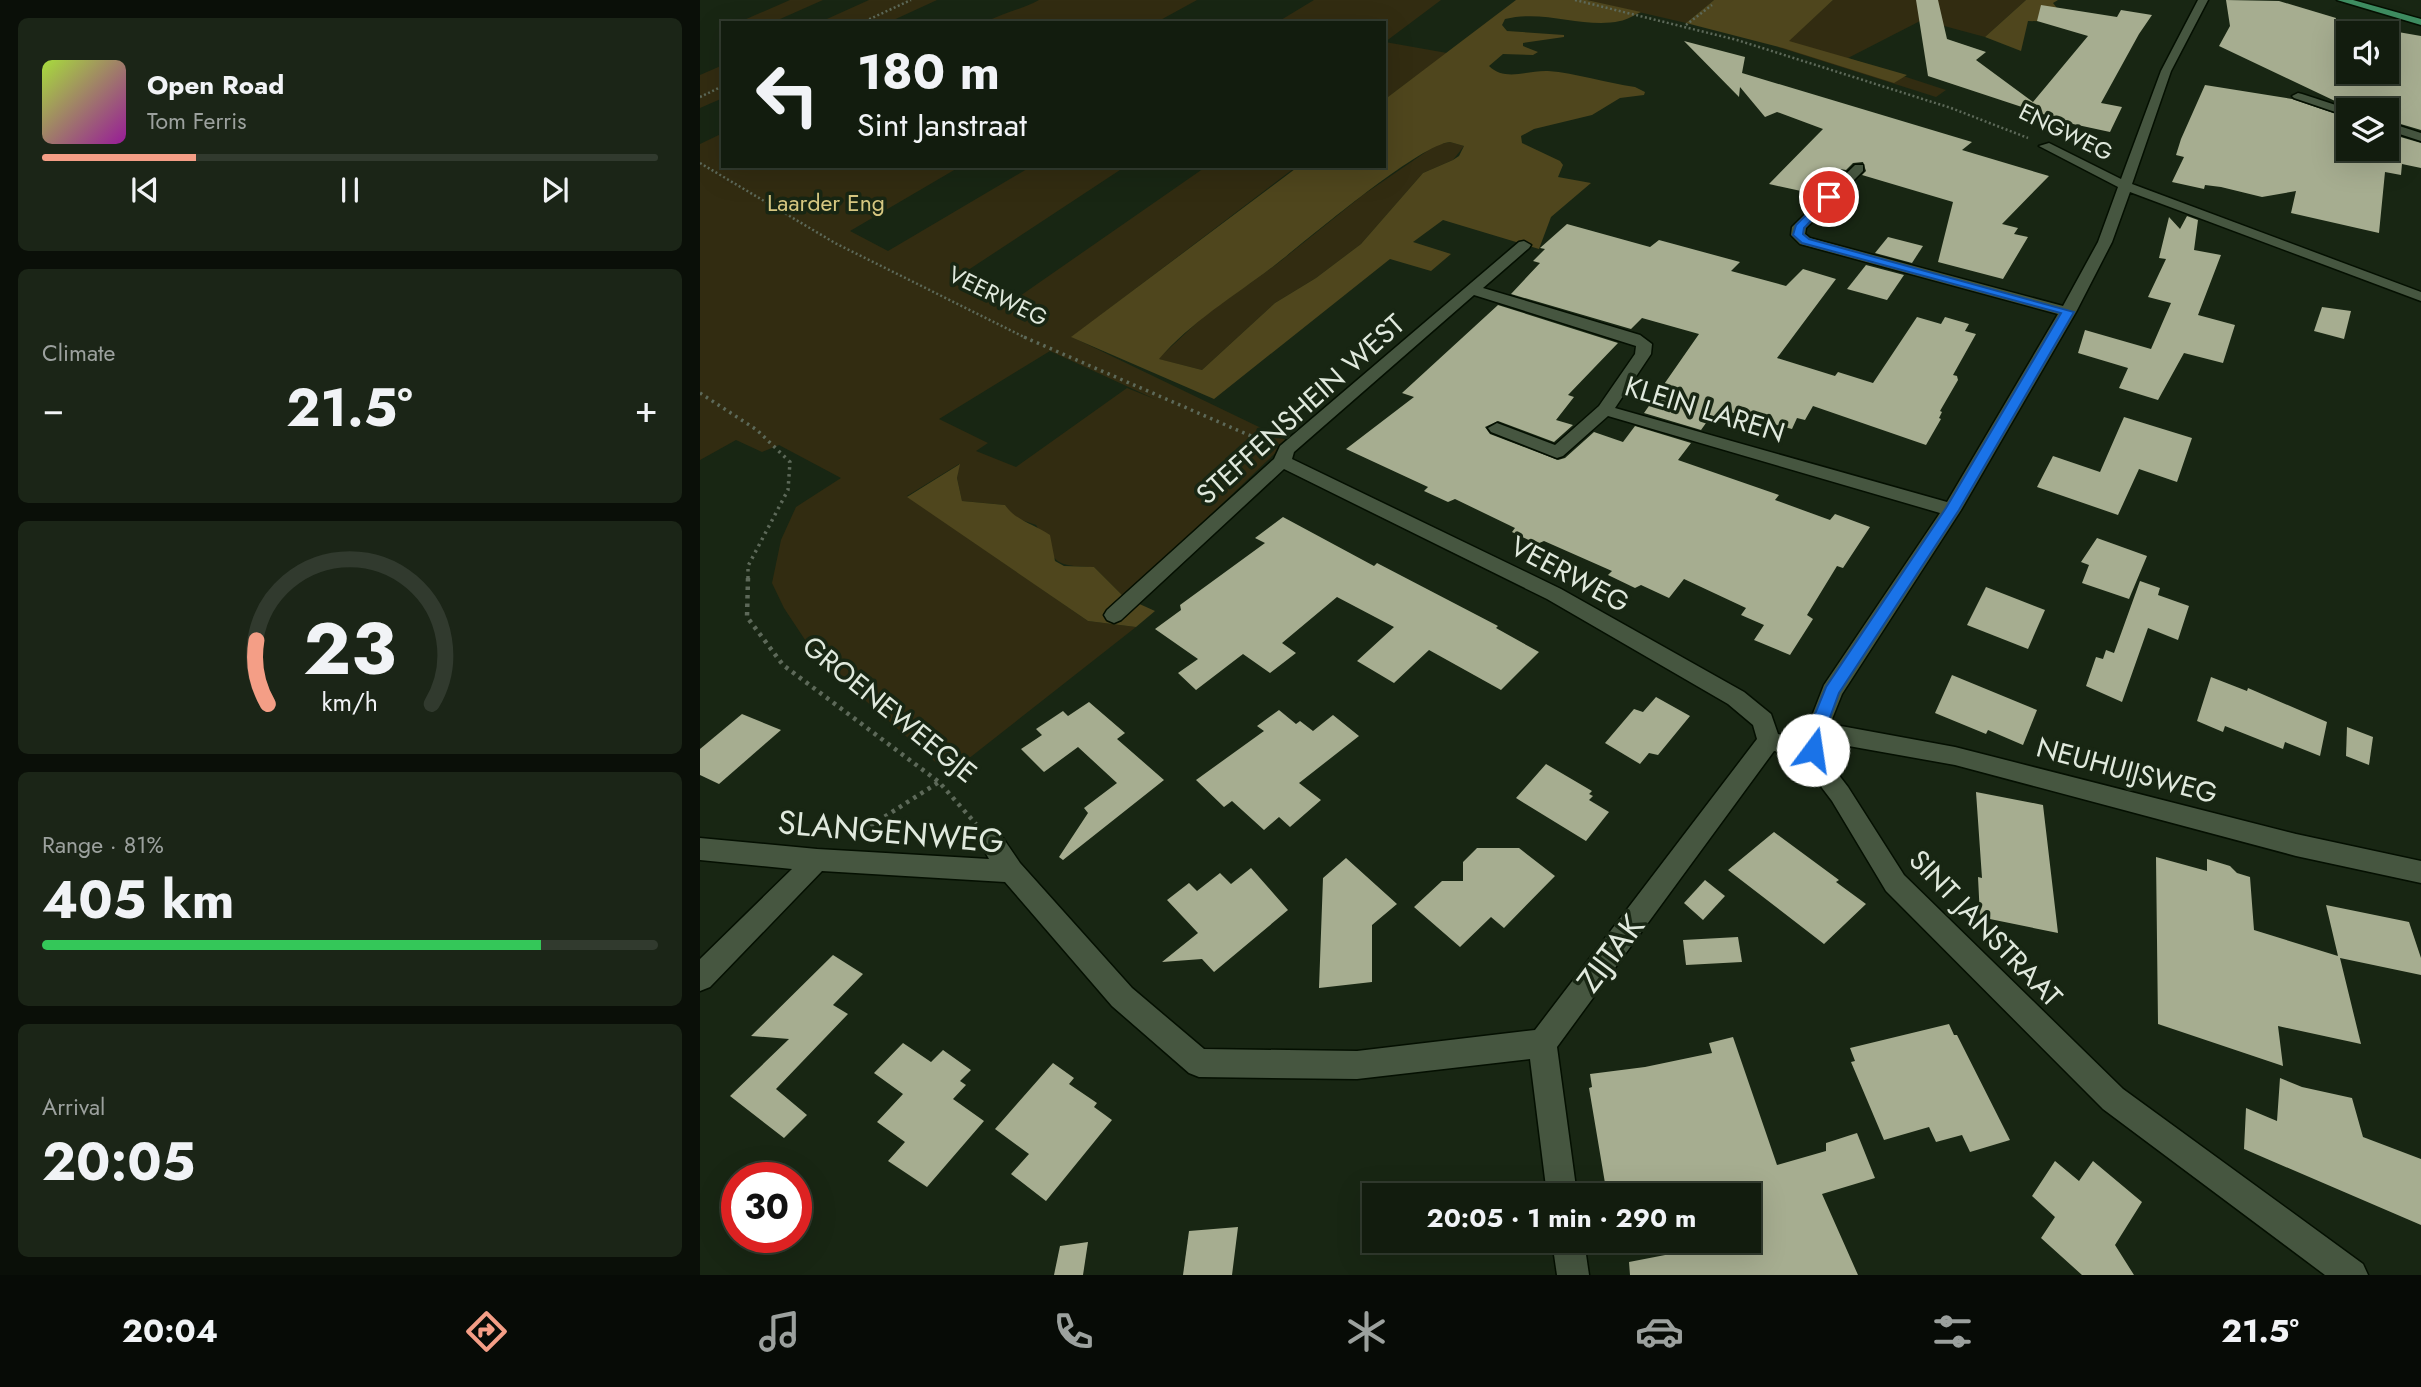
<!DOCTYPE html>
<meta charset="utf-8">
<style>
:root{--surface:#121c0e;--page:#1b2517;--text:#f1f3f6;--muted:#9ca19e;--line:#313a2e;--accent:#f49e86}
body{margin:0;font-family:Jost,sans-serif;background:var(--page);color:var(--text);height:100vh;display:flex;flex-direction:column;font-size:26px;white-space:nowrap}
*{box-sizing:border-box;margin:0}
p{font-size:23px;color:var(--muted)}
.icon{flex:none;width:38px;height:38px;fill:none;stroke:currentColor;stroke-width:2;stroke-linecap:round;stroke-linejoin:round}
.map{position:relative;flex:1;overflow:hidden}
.side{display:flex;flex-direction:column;gap:18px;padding:18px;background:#0a0f08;width:700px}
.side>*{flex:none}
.guide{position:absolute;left:21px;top:21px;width:665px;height:147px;border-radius:0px;box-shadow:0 7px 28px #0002,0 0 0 2px var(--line);background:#121c0e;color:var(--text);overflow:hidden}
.buttons{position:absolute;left:1636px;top:21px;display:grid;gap:14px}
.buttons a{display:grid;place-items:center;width:63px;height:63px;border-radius:0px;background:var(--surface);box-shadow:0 7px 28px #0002,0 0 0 2px var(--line);font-size:35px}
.speed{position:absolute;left:21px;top:1162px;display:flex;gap:14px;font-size:35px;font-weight:700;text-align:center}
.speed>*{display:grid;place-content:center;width:91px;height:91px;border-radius:50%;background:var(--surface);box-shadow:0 7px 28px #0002,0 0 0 2px var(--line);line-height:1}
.speed .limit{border:10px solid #d22;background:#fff;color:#111}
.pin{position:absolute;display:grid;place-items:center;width:60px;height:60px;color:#fff;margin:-30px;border:4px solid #fff;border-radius:50%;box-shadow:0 2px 7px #0007}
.me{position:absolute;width:77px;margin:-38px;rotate:14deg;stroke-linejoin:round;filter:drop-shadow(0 0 5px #0008)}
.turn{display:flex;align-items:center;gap:24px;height:147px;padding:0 21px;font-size:32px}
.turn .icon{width:91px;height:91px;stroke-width:2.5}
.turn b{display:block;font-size:49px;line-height:60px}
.big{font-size:52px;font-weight:700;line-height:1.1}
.side .tile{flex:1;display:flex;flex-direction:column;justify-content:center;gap:10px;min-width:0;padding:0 24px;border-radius:10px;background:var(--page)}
.side .dial{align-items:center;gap:0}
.dial svg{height:182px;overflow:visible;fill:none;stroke:var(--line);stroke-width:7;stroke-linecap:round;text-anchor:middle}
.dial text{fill:var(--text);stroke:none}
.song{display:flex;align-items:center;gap:21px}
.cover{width:84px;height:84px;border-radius:10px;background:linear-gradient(135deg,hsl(80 70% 55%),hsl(300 70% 35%))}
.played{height:7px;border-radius:4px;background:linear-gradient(90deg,var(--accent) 25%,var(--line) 25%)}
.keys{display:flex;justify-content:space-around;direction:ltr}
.heat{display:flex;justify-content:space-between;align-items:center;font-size:38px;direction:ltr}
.charge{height:10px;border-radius:5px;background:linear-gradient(90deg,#34c759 81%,var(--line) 0)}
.trip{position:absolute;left:662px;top:1183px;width:399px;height:70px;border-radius:0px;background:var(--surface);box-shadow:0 7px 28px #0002,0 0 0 2px var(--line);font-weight:700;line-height:70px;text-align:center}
.menu{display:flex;height:112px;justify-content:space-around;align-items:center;background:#070b06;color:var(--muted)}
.menu .icon{width:49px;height:49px}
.menu .selected{color:var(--accent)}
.menu b{font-size:32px;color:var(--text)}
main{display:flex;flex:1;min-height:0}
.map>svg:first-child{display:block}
.green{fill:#322c11;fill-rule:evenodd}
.forest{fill:#4f461d;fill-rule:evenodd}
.building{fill:#a6ad90;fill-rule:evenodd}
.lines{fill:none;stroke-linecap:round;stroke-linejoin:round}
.minor-casing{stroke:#040f01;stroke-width:3}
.major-casing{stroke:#040f01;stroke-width:3}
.path-far2{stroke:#5d6959;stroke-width:2.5;stroke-dasharray:2 2.5;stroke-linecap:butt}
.path-far1{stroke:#5d6959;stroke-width:3.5;stroke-dasharray:2.5 4.5;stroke-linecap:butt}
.path{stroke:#5d6959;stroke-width:4.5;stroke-dasharray:3.5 5;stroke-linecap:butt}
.minor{fill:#465640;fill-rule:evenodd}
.major{fill:#3e8d61;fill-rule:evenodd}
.route{fill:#1a73e8;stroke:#114b97;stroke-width:2}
.labels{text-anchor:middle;stroke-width:7;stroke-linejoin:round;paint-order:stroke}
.far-street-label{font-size:23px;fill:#e0e9dd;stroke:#182613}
.far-park-label{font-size:23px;fill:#d6c781;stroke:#182613}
.street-label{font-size:28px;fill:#e0e9dd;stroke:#182613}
.near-street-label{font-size:33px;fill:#e0e9dd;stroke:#182613}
</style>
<main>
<section class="side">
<div class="tile">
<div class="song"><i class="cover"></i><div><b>Open Road</b><p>Tom Ferris</p></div></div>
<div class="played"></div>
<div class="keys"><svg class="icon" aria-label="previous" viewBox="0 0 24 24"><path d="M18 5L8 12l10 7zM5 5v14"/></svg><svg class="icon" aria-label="pause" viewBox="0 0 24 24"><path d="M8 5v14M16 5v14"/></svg><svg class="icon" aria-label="next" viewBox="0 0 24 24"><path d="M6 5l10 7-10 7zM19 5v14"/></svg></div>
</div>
<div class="tile"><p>Climate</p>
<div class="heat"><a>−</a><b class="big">21.5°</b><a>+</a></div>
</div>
<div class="tile dial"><svg viewBox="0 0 100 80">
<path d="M14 69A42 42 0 1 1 86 69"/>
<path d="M14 69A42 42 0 0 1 9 41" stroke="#f49e86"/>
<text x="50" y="56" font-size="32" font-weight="700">23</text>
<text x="50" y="72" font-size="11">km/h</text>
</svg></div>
<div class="tile"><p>Range · 81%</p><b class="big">405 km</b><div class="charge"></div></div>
<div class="tile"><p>Arrival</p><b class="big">20:05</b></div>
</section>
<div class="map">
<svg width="1721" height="1275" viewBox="0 0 1721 1275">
<rect width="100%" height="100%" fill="#182613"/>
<g class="green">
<polygon points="90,0 123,0 71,23 37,23"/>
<polygon points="169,0 237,0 187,23 118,23"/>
<path d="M339 0H497L455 23H284C302 13 320 10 339 0Z"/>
<polygon points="614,0 741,0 685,42 747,53 684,100 684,23 576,23"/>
<polygon points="887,0 1014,0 986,23"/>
<polygon points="1133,0 1326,0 1285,37 1222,20 1148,58 1246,90 1236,97 1078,47 1088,41"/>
<polygon points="23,65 23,98 0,108 0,75"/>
<path d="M23 133V166H261L150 231 188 251 332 166H426L250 282 304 307 507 166H597L372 337 588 441 424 597 394 567C350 566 356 562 336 525L313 517 305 505 262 501 257 478 259 464 207 496 388 621 436 627 249 774 117 658 84 608 72 583 81 540 96 507 141 478 79 445 62 452 36 440 0 460V144ZM350 351 457 400 427 388 316 467 276 451 288 443 239 419Z"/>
<polygon points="750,142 764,146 753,160 723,173 661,244 616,278 575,303 502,370 458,359 504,316 577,264 663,195 736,145"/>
</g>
<g class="forest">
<path d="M816 0H887L941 12C934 15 927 20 920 21 884 29 845 9 805 19L802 25 807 31 864 35V37L823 43V46L838 52 833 55 803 54 789 66C805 82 828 70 848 71 876 73 906 83 935 87L945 92 944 95 920 98 892 115 834 129 821 136 822 143 860 161 863 165 858 177 891 183 851 217 839 249 743 220 713 242 751 254 731 271 690 259 514 399 371 337 599 166H684V100ZM750 142 764 146 759 156 753 160 723 173 661 244 616 278 575 303 502 370 459 359C492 321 536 295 575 265 607 240 718 145 750 142Z"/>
<polygon points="1014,0 1133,0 1089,41 1207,75 1194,83 1083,48 986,23"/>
<polygon points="1326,0 1358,0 1353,3 1368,22 1328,21 1321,51 1285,37"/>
<path d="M260 464 257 478 262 501 305 505C316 521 334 524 350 535L355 561 364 566 394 567 424 597 455 611 436 627 388 621 207 497Z"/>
</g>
<g class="building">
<polygon points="1216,0 1238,0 1247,39 1286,52 1276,60 1333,102 1388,36 1337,21 1341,5 1417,17 1421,10 1452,15 1439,34 1401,103 1422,107 1410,132 1373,124 1228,76"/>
<path d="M1526 0 1579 1 1636 18 1635 21 1721 36V130L1687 120V110H1654L1519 46 1530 26ZM1648 33H1687V72H1648Z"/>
<polygon points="984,41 1045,57 1042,73 1272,142 1262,150 1349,176 1302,224 1318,228 1314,234 1328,237 1303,279 1238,262 1253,202 1162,175 1166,171 1163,162 1153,163 1146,170 1140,169 1111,186 1107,185 1101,191 1069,184 1123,129 1077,112 1065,117 1040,87 1039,97"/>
<polygon points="1505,85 1592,99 1648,118 1648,149 1687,149 1687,133 1721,143 1721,168 1702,164 1701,175 1685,172 1679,233 1591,213 1596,191 1562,197 1521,187 1505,185 1504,189 1472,182 1484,157 1476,155 1481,139"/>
<polygon points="1487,216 1498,220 1494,250 1521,255 1498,315 1535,325 1523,363 1484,353 1458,400 1419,388 1428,368 1378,353 1385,330 1451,349 1471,303 1448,297 1466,259 1459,258 1469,217 1480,229"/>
<polygon points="867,224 950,247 959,240 1040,262 1031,271 1086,286 1103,269 1136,279 1077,358 1135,376 1138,372 1173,383 1217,317 1241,324 1245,317 1269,324 1265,331 1276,334 1253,375 1257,376 1258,380 1240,411 1242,412 1239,418 1241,419 1226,445 1113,406 1105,420 1097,418 1092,429 1030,412 1024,420 1011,416 1001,430 944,413 999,334 942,318 931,329 811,294 840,263 833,261 845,249 840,248"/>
<polygon points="1188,237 1223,246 1212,263 1175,253"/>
<polygon points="1166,265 1204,275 1187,300 1147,289"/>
<polygon points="798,305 918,343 868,395 874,397 856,420 873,425 854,442 798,421 785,427 790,434 858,460 865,458 894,432 923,442 935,426 991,443 978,460 1079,495 1075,500 1130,520 1135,514 1170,527 1143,568 1137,566 1107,615 1113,619 1090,655 1054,640 1064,625 1041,615 1046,608 984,579 969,598 941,585 935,588 908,575 912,571 844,541 837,544 812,532 815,528 755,499 748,502 724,491 728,487 646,449 714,397 702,393"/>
<polygon points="1622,307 1651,311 1644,339 1614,331"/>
<polygon points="1424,417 1492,438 1477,482 1439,469 1418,515 1337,487 1353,456 1400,472"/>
<polygon points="583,517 674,566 677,563 798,626 796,628 839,652 801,690 729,650 694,683 657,661 694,627 637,597 582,643 596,653 570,673 543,654 496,690 478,673 498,659 455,629 481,610 480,605 565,543 555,538"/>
<polygon points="1397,538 1447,556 1429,599 1382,583 1389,565 1381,562"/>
<polygon points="1440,581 1460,588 1458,595 1489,606 1478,640 1448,628 1422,702 1386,686 1396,657 1403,659 1406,650 1414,653"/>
<polygon points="1286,587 1345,610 1328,649 1267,625"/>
<polygon points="1252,675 1337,710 1323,745 1288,730 1286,734 1235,713"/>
<polygon points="1511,677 1547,691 1548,688 1627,722 1620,756 1585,742 1583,749 1525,726 1523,732 1497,721"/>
<polygon points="956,697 990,716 958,755 949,753 940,764 905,743 934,709 943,712"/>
<polygon points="389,702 425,733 417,739 464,780 363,860 359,857 388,813 384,808 417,783 378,747 344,772 321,749 342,735 336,729 363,711 368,716"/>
<polygon points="579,710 596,724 600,721 613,731 633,715 659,736 599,783 621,800 590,827 579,817 564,830 532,801 524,807 496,780 564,731 557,726"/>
<polygon points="42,714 81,730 19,784 0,775 0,749"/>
<polygon points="1647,727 1673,737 1669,765 1646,756"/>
<polygon points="846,764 892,791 889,794 893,796 889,800 909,812 886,841 816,798"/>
<polygon points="1276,792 1343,805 1358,933 1280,917 1278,877 1282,878"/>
<polygon points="1074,832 1139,880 1136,882 1166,904 1124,944 1028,870"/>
<polygon points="777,848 819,848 855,876 804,928 791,917 760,947 714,907 742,881 763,881 763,862"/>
<polygon points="1456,857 1507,871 1507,859 1530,866 1537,873 1550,877 1554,930 1638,956 1626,905 1709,922 1721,958 1721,975 1640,958 1661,1044 1578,1026 1583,1066 1458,1024"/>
<polygon points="646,858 697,904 672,925 672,982 619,988 623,878"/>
<polygon points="551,868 588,910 514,972 502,959 462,962 498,933 467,900 489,883 497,891 520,873 531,884"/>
<polygon points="1005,880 1025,896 1003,920 984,903"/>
<polygon points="1038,937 1042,962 986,965 983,940"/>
<polygon points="133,955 163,974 133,1005 148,1014 76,1089 107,1115 84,1138 30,1096 89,1039 51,1036"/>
<polygon points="1249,1024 1254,1035 1257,1035 1310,1140 1270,1152 1262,1135 1236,1142 1229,1127 1184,1140 1151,1062 1155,1061 1150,1048"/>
<polygon points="1033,1037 1077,1165 1126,1151 1126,1143 1157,1133 1175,1178 1122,1194 1158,1275 930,1275 929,1262 1022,1244 1022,1241 1048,1241 1048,1195 907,1195 889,1088 892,1087 890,1074 945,1067 1012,1053 1009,1043"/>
<polygon points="203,1043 231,1062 243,1050 271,1070 260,1081 266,1085 253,1099 284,1121 227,1187 188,1161 205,1142 177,1122 203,1094 174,1073"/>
<polygon points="353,1063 374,1078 369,1084 397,1103 394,1107 412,1120 346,1201 311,1174 329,1154 295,1129"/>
<polygon points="1580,1078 1602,1087 1652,1098 1663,1137 1721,1159 1721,1225 1544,1149 1546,1108 1577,1121"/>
<polygon points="1355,1161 1379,1181 1393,1161 1442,1202 1415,1245 1434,1275 1382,1275 1341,1238 1355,1217 1332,1196"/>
<polygon points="538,1227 532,1275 483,1275 489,1231"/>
<polygon points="388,1242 383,1275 354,1275 360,1246"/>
</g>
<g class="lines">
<defs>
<g id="minor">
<path d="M1498 0H1508L1471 71 1432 184 1721 292V301L1430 192 1412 242 1376 312 1261 510 1142 694 1130 724 1255 747 1596 834 1721 861V883L1596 856 1255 765 1126 742 1124 750 1128 761 1148 787 1204 875 1423 1089 1663 1264 1668 1275H1625L1403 1109 1186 891 1132 801 1110 772 1104 757 1074 751 857 1047 877 1195H847L830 1059 657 1079 499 1077 489 1073 412 1006 305 882 122 871 10 987 0 991V959L92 869 0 860V838L117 849 289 859 280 843 283 835 292 832 301 835 320 863 432 988 504 1049 657 1051 835 1030 1057 739 1053 725 1028 704 847 599 584 469 421 620 414 623 407 620 404 615 407 610 574 459 580 446 819 242 824 241 831 245 829 248 783 288 940 335 952 344 951 354 915 408 1247 502 1358 314 1100 244 1091 235 1092 227 1155 165H1163V171L1106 228 1105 234 1110 238 1363 306 1398 242 1418 187 1339 146 1349 143 1421 179 1461 71ZM774 295 936 346 935 354 899 406 855 445 797 423 788 428 791 432 857 458 863 456 908 416 1240 513 1124 685 1103 739 1078 734 1071 714 1044 692 861 589 592 459 594 452Z"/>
<polygon points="1598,93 1602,94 1651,110 1648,110 1648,116 1644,115 1594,98 1592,96"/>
<polygon points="1687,122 1721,133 1721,141 1687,130"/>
<polygon points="852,1241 884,1241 889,1275 857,1275"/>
</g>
<polygon id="major" points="1637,0 1653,0 1721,19 1721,25"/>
</defs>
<use href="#minor" class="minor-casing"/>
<use href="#major" class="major-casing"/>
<g class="path-far2">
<polyline points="875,0 1037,40 1251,108 1328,138"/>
<polyline points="161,23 211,0"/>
<polyline points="986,25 1012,5"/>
<polyline points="0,97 23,86"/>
<polyline points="0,163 135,243 328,339"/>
</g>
<g class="path-far1">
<polyline points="324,337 567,443"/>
<polyline points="0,393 57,430 90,462 88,490 48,566 48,580"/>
</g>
<g class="path">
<polyline points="48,578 47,617 83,665 239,782 276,824"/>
<polyline points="156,835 239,782"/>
</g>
<use href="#minor" class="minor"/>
<use href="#major" class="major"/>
</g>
<polygon class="route" points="1126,195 1134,197 1104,228 1103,234 1109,239 1374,312 1259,510 1139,693 1125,731 1119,755 1107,755 1104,750 1108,731 1126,687 1246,508 1361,313 1102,243 1093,235 1096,225"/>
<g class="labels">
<g class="far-street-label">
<text transform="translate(1366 132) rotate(26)" y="8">ENGWEG</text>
<text transform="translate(298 296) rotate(26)" y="8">VEERWEG</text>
</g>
<g class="far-park-label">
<text x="126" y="211">Laarder Eng</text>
</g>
<g class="street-label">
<text transform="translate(600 409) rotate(-42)" y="10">STEFFENSHEIN WEST</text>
<text transform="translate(1005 409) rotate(17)" y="10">KLEIN LAREN</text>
<text transform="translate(870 574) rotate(28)" y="10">VEERWEG</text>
<text transform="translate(190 709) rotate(39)" y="10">GROENEWEEGJE</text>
<text transform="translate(1427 770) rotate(15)" y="10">NEUHUIJSWEG</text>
<text transform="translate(1286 928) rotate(46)" y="10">SINT JANSTRAAT</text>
</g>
<g class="near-street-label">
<text transform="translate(191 831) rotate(5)" y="12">SLANGENWEG</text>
<text transform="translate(910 953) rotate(-53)" y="12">ZIJTAK</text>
</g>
</g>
</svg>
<div class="buttons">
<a><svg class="icon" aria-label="sound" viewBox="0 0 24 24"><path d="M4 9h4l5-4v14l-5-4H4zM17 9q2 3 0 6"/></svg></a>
<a><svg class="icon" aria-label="layers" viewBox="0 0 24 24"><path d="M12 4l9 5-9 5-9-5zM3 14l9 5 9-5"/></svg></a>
</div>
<div class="speed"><div class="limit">30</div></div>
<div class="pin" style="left:1129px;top:197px;background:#d93025"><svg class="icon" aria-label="arrive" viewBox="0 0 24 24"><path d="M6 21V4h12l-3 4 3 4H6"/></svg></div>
<svg class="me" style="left:1113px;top:750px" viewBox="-20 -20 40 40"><circle r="19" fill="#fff"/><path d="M0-13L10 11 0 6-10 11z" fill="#1a73e8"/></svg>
<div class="trip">20:05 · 1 min · 290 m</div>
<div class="guide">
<div class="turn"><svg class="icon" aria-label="left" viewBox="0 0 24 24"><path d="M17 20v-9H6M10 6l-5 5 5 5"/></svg><div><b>180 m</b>Sint Janstraat</div></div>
</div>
</div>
</main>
<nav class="menu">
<b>20:04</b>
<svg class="icon selected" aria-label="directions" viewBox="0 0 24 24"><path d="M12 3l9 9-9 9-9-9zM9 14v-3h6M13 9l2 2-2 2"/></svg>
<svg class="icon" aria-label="music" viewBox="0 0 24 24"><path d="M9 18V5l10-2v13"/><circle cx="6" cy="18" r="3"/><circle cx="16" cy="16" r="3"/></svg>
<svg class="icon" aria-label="phone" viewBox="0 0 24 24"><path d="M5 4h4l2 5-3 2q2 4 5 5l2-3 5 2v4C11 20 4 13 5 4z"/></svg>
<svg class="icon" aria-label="climate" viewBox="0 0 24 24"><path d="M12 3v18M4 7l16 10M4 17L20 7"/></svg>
<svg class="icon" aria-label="car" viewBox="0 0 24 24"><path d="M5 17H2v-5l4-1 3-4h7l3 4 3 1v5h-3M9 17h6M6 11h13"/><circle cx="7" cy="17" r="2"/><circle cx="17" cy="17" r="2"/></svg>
<svg class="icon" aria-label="filters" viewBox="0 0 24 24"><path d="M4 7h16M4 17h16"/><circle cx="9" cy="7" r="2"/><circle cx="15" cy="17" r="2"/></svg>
<b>21.5°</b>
</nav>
